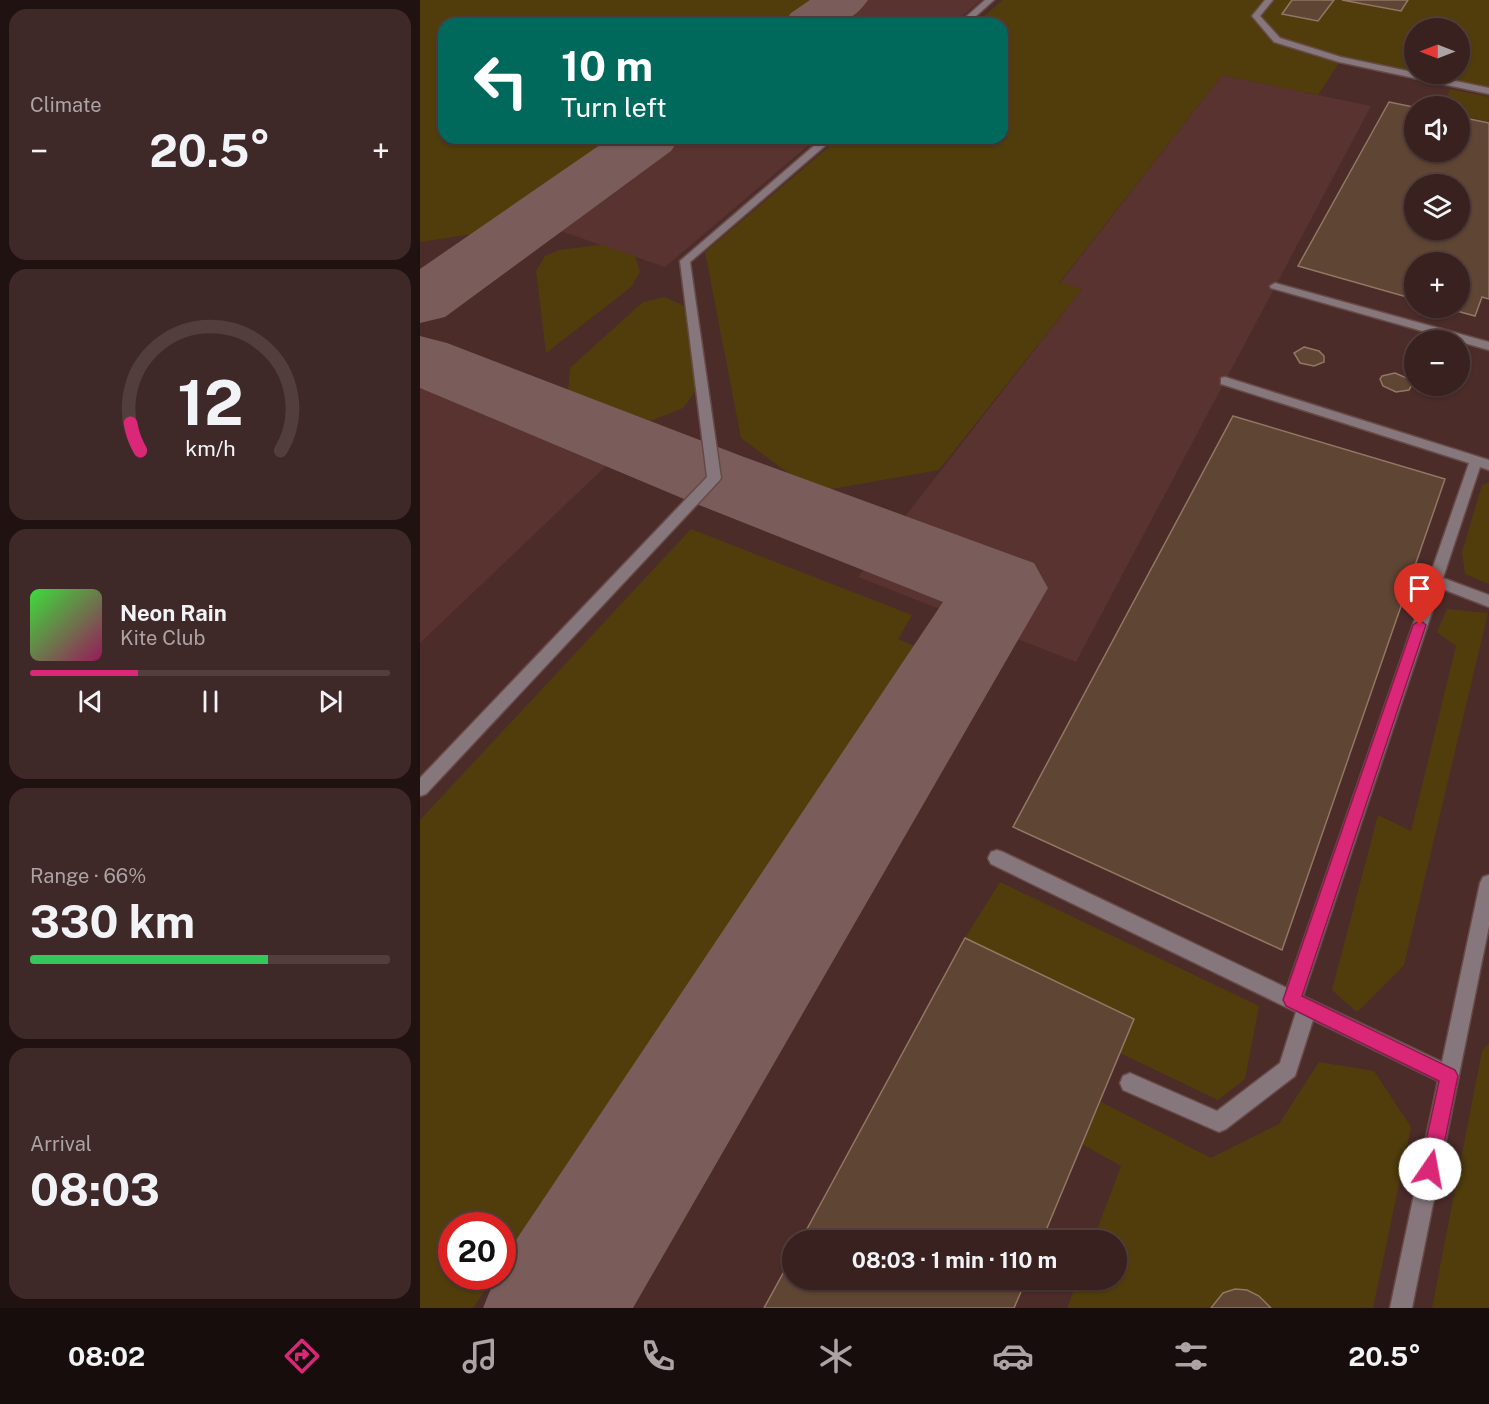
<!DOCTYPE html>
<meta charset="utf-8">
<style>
:root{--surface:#38211f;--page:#3f2928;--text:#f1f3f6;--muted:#aba3a4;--line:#523e3d;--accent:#db2777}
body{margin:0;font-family:"Public Sans",sans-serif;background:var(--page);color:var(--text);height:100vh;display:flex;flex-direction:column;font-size:22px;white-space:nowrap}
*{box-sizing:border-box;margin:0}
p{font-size:20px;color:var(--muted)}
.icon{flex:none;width:33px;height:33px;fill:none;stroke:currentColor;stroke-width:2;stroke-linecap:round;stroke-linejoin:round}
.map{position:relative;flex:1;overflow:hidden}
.sheet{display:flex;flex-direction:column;gap:9px;padding:9px;background:#1f1211;width:420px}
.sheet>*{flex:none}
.hud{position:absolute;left:18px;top:18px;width:570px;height:126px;border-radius:18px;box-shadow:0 2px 4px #0004,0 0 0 2px var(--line);background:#00695c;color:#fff;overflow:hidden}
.needle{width:39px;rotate:270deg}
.controls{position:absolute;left:984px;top:18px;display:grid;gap:12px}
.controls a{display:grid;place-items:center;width:66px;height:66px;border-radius:50%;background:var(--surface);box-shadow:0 2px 4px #0004,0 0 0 2px var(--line);font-size:30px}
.speed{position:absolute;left:18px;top:1212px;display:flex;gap:12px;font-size:30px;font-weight:700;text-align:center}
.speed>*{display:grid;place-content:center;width:78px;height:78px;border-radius:50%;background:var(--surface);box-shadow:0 2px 4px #0004,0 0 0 2px var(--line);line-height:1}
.speed .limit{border:9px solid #d22;background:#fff;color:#111}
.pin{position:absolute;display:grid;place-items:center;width:51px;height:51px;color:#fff;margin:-62px -26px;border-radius:50% 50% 50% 0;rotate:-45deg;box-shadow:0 0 6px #0007}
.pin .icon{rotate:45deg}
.me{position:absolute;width:66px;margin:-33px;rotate:12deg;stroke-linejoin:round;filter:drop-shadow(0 0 4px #0008)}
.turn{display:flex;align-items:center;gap:21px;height:126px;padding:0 24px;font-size:27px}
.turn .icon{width:78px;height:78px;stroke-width:2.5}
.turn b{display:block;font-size:42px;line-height:51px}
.big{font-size:45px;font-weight:700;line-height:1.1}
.sheet .widget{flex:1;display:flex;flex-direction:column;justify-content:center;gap:9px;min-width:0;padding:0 21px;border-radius:18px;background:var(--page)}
.sheet .dial{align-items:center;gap:0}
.dial svg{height:156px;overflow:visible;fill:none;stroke:var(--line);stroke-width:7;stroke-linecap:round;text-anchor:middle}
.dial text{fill:var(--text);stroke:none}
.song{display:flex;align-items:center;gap:18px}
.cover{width:72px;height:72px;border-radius:9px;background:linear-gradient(135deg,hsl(120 70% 55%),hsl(330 70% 35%))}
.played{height:6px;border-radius:3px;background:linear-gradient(90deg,var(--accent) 30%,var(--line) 30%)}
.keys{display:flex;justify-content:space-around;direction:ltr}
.heat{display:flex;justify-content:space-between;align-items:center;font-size:33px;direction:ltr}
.charge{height:9px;border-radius:4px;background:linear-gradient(90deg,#34c759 66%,var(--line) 0)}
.trip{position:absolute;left:362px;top:1230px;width:345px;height:60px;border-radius:30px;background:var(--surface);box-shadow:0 2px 4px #0004,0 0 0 2px var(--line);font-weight:700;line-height:60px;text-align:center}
.dock{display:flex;height:96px;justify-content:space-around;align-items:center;background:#160d0c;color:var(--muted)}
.dock .icon{width:42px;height:42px}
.dock .current{color:var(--accent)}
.dock b{font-size:27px;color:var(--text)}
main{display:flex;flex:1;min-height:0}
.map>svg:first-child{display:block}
.built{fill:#59332f}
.green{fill:#513d0c;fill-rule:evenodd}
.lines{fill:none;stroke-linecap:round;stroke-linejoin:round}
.taxiway{fill:#7a5d5a;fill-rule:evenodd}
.building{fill:#5f4533;stroke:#937663;stroke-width:1.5;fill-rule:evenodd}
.minor-casing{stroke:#674a47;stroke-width:3}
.minor{fill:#86777c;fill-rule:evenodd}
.route{fill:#db2777;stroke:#8e194d;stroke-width:1.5}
</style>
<main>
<section class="sheet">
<div class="widget"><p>Climate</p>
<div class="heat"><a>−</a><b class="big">20.5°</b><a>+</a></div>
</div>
<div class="widget dial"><svg viewBox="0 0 100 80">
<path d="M14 69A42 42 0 1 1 86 69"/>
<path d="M14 69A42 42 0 0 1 9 55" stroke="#db2777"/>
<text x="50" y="56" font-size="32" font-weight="700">12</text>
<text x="50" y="72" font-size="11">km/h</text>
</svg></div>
<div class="widget">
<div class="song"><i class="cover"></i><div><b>Neon Rain</b><p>Kite Club</p></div></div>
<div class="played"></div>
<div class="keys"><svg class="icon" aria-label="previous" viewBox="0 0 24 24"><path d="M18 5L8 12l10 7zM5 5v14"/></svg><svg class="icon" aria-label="pause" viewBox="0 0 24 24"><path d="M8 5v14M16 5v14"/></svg><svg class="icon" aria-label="next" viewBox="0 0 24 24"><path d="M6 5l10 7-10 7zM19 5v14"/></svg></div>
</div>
<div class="widget"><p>Range · 66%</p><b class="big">330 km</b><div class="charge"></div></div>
<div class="widget"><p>Arrival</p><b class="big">08:03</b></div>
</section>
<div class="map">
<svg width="1069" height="1308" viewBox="0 0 1069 1308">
<rect width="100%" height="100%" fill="#4b2c29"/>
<g class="built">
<polygon points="402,0 561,0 533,24 368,24"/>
<polygon points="802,75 951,106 656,662 438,577 662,289 640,283"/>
<polygon points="205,138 397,138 245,267 94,215"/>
<polygon points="0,361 207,446 0,643"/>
</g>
<g class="green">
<polygon points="0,0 393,0 358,24 24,24 24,138 195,138 59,233 0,242"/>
<path d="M583 0H1069V87L920 61 898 95 802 75 640 282 662 289 519 470 394 492 321 438 285 252 419 138H582V24H555ZM994 28H1040V74H994Z"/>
<polygon points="1030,89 1069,97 1069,122 1040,115 1040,106 1024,106"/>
<polygon points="181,245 215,256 220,272 211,287 126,353 116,271 125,256 139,250"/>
<polygon points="245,297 264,306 276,390 263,408 223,424 148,393 150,368 223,302"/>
<polygon points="1069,482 1069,584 1045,574 1042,552 1062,485"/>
<polygon points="271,529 492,615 478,639 501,649 83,1264 82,1226 32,1226 32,1276 74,1277 53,1308 0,1308 0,820"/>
<polygon points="1027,609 1068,613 984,965 937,1012 912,990 958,815 991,831 1036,646 1017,632"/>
<polygon points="580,882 839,1006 825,1079 798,1100 700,1053 714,1019 545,938"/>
<polygon points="1069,1043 1069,1308 1012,1308 1062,1051"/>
<polygon points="899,1062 954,1071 991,1127 953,1308 647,1308 658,1280 696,1280 696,1240 673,1240 701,1166 662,1144 681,1102 791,1158 859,1124"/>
</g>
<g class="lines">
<g class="taxiway">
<path d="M390 0H448C425 33 399 24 363 24L371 13Z"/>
<polygon points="190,138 260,138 251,151 25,317 0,323 0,269"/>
<polygon points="0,336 27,343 324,457 614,563 628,588 213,1308 63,1308 76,1276 82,1276 84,1258 523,602 264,499 0,388"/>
</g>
</g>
<g class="building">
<polygon points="872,0 914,0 898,21 862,14"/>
<polygon points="922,0 988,0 981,11"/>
<path d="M969 102 994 107V152H1040V117L1069 123V299L1062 297 1055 316 1026 308H1040V262H994V299L878 266ZM994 184H1040V230H994Z"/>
<polygon points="884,347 899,351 904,356 904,362 894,366 880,363 874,353"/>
<polygon points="975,373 989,379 992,385 989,390 976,392 963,386 960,379 962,376"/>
<polygon points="813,416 1025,479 862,950 593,827"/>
<polygon points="545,938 714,1019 622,1240 381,1240"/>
<polygon points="372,1257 372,1280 606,1280 594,1308 344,1308"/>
<polygon points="815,1289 827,1290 839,1296 851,1308 791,1308 803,1293"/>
</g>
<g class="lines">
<defs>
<g id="minor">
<polygon points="565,0 574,0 547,24 538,24"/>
<polygon points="845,0 853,0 840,16 860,38 921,57 1069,88 1069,94 919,62 854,42 832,16"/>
<polygon points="403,138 414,138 270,262 301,478 299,481 6,794 0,796 0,778 287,477 260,261"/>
<polygon points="855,283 1069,342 1069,350 851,288 850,286"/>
<polygon points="805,377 1069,460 1069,470 1060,467 1023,578 1069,595 1069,607 1020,588 883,996 1022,1062 1060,883 1063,877 1069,875 1069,926 992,1308 970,1308 1018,1081 893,1020 875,1076 806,1129 799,1132 703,1090 700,1083 703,1076 710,1073 797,1111 860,1063 876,1012 571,864 568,858 571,852 577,850 583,852 867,988 1049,463 801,384 801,378"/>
</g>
</defs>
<use href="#minor" class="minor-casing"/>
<use href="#minor" class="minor"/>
</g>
<polygon class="route" points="1000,620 1006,625 882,996 1035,1070 1038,1076 1019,1169 1016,1175 1010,1178 1003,1175 1000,1169 1019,1081 866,1006 863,1000 993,625"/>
</svg>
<div class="controls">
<a><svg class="needle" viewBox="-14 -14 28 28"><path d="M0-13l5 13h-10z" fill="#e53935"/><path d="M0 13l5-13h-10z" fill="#aba3a4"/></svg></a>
<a><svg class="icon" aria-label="sound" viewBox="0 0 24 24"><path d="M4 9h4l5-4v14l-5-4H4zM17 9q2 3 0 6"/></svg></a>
<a><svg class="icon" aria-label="layers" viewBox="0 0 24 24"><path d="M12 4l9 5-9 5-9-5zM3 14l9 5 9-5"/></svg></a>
<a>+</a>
<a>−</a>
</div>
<div class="speed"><div class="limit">20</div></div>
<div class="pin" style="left:1000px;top:625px;background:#d93025"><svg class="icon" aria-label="arrive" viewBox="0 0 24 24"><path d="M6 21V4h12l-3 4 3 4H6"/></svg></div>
<svg class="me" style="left:1010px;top:1169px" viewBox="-20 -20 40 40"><circle r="19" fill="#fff"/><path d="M0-13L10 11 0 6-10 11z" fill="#db2777"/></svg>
<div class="trip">08:03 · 1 min · 110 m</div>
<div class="hud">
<div class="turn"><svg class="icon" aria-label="left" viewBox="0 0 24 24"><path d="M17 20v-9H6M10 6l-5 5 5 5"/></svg><div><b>10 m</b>Turn left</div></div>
</div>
</div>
</main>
<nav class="dock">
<b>08:02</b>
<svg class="icon current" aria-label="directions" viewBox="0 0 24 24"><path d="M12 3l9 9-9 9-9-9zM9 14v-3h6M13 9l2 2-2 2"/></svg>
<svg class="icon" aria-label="music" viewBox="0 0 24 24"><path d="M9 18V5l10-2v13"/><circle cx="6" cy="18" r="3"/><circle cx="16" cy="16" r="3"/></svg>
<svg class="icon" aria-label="phone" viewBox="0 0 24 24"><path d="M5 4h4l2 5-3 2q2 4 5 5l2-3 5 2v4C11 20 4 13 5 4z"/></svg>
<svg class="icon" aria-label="climate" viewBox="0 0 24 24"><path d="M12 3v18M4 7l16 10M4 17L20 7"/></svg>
<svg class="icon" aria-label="car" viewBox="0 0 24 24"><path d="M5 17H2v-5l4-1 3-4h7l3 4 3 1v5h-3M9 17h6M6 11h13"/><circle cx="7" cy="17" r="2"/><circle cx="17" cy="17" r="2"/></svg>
<svg class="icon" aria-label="filters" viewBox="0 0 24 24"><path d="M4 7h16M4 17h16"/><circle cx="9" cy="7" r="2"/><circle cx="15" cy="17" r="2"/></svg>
<b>20.5°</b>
</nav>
